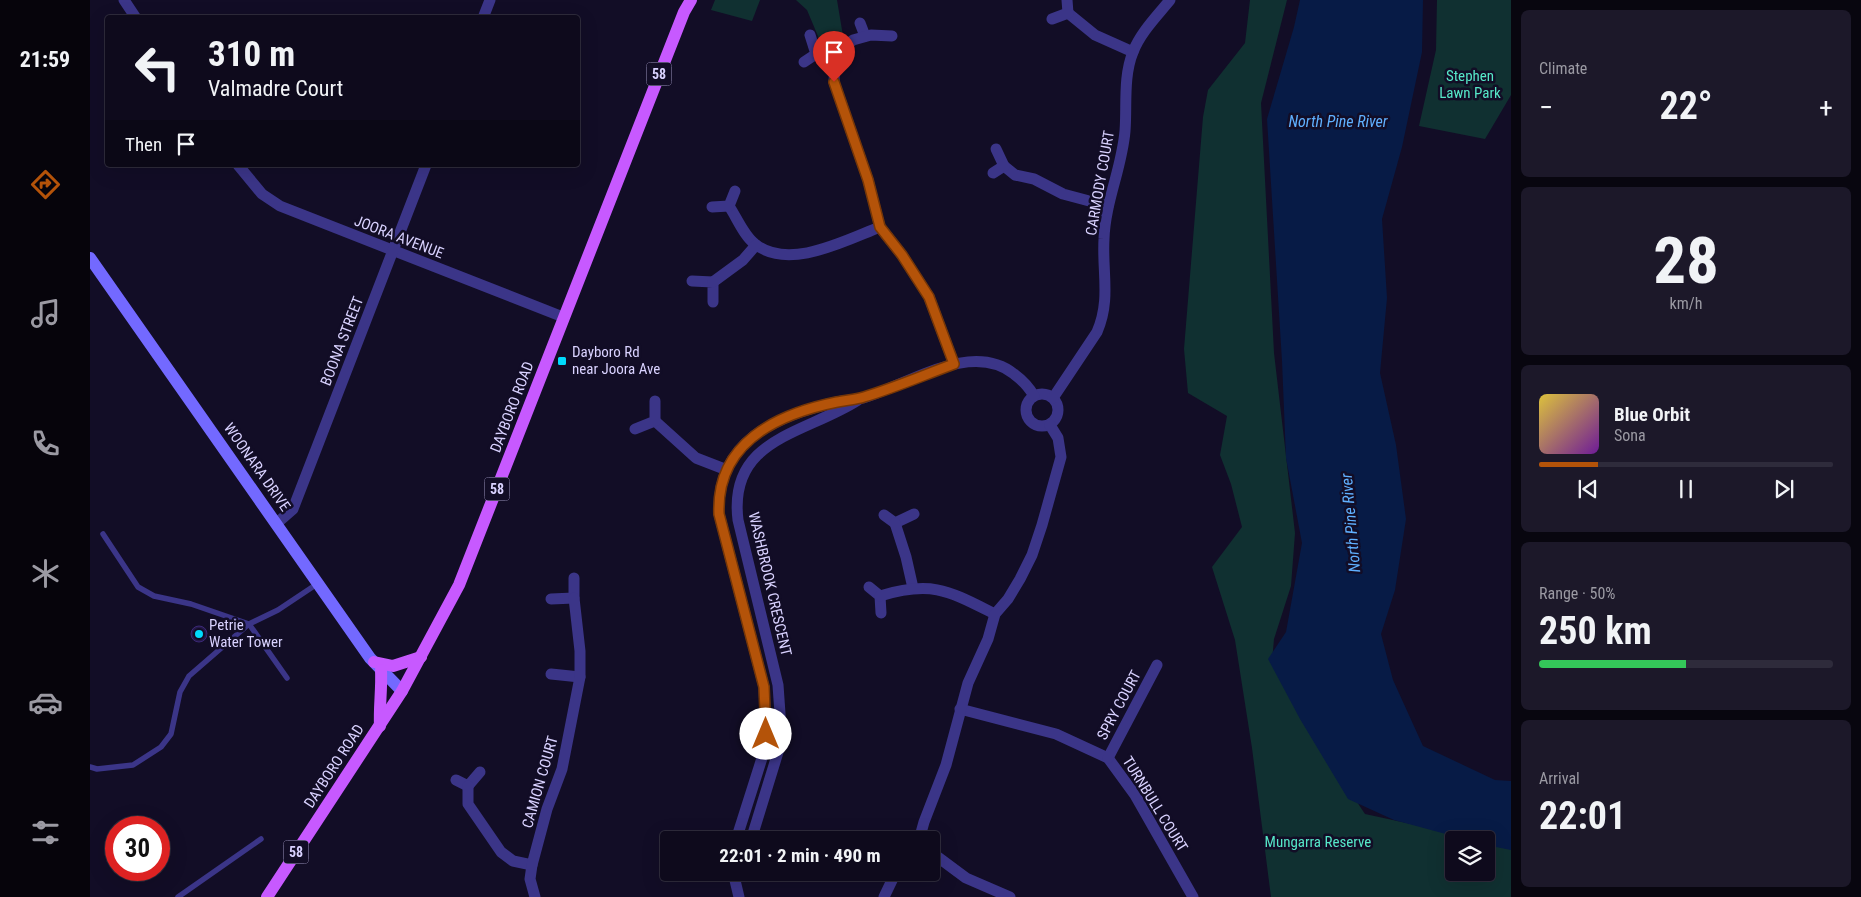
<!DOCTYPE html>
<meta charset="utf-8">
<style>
:root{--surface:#0e0a1c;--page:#1c1829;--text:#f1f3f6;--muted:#9b9aa3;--line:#2e2b3b;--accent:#b45309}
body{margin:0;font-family:"Roboto Condensed",sans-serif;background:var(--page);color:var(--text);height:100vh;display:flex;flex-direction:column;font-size:19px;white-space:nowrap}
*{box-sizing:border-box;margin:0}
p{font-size:16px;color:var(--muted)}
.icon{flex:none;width:28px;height:28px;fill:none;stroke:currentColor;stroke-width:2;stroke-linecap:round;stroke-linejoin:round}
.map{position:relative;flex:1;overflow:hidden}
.panel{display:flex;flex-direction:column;gap:10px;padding:10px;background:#08060f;width:350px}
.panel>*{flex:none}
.guide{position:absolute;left:15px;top:15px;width:475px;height:152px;border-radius:5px;box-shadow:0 5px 20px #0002,0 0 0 1px var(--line);background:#0e0a1c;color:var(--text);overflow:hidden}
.fabs{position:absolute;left:1355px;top:831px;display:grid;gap:10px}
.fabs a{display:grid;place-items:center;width:50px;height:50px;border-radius:5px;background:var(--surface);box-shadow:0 5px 20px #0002,0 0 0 1px var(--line);font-size:25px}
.speed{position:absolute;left:15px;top:816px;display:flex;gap:10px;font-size:25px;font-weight:700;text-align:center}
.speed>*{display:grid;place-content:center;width:65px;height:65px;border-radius:50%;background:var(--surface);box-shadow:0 5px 20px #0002,0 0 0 1px var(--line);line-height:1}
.speed .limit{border:8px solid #d22;background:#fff;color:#111}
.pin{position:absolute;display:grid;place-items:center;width:42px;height:42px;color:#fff;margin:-51px -21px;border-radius:50% 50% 50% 0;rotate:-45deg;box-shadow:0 0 5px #0007}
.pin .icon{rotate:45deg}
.me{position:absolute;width:55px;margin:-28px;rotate:0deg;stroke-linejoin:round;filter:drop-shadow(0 0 4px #0008)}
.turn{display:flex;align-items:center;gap:18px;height:105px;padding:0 20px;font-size:22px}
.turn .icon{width:65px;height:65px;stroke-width:2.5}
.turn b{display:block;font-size:35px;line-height:42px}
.then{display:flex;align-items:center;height:48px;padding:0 20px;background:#0003;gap:10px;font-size:19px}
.big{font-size:38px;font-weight:700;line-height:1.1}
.panel .card{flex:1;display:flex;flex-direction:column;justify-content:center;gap:8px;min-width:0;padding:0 18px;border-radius:8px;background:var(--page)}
.panel .dial{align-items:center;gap:0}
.dial b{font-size:65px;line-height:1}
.song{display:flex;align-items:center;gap:15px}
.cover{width:60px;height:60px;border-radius:8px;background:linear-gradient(135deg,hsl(50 70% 55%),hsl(280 70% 35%))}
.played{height:5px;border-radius:2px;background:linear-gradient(90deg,var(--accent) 20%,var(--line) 20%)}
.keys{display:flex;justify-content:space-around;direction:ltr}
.heat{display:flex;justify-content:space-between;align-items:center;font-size:28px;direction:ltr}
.charge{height:8px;border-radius:4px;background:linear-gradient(90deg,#34c759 50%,var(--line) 0)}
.trip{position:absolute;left:570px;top:831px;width:280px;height:50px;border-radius:5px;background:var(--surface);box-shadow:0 5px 20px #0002,0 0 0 1px var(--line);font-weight:700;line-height:50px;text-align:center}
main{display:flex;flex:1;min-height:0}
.menu{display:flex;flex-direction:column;width:90px;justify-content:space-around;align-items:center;background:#06040b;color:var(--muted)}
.menu .icon{width:35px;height:35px}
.menu .current{color:var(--accent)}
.menu b{font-size:22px;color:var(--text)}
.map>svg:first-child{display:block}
.green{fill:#103031}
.water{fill:#071b46}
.building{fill:#241848;stroke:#3b2976}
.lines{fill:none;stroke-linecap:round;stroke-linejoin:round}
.lane{stroke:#3b3588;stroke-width:5.5}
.street{stroke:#3b3588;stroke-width:11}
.secondary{stroke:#7369ff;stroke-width:12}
.primary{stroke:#c759ff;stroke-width:12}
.route-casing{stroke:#753606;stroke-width:12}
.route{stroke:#b45309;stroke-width:9}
.poi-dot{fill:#00dbfd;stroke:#120d26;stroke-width:2}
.labels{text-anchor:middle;stroke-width:5;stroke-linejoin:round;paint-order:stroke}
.shield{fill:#120d26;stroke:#9d97be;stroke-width:1}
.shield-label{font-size:14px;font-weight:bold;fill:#d9d2ff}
.park-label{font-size:15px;fill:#56e7c8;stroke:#120d26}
.street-label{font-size:15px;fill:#d9d2ff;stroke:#120d26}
.poi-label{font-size:15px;fill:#d9d2ff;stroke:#120d26;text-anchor:start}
.water-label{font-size:16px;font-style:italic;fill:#60b0ff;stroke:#120d26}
</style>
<main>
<nav class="menu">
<b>21:59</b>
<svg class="icon current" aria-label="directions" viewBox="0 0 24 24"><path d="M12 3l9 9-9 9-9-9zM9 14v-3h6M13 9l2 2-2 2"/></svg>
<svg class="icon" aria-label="music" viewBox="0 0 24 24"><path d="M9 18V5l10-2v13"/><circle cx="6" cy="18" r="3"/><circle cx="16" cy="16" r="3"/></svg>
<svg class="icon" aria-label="phone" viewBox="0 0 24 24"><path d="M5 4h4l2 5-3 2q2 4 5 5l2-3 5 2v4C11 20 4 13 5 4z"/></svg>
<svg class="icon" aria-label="climate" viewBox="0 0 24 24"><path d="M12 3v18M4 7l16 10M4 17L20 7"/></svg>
<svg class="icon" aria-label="car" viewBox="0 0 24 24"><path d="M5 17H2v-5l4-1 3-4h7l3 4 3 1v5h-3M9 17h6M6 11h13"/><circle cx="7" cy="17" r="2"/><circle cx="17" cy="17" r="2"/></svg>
<svg class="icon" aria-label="filters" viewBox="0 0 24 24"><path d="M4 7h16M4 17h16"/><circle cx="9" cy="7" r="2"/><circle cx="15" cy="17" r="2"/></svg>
</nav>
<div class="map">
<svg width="1421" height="897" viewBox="0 0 1421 897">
<rect width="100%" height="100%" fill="#120d26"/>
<g class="green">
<polygon points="625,0 670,0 662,21 621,10"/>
<polygon points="706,0 747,0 754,42 742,49 733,48 717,10"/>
<polygon points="1160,0 1197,0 1171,103 1184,353 1205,533 1201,586 1184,639 1182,661 1227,742 1275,814 1395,840 1364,840 1364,872 1396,872 1396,840 1421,844 1421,897 1181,897 1162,748 1145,640 1122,567 1152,527 1141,484 1130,455 1137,416 1098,393 1094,349 1113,117 1118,90 1155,43"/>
<polygon points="1347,0 1421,0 1421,95 1395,139 1329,126 1346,50"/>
</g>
<polygon class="water" points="1210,0 1333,0 1332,52 1312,147 1292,219 1297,298 1290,373 1306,445 1316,519 1305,590 1291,634 1303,680 1333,746 1405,780 1421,781 1421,850 1396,845 1396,840 1378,840 1304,820 1258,799 1210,719 1178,659 1196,632 1212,543 1196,458 1192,361 1177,119 1204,27"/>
<circle class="building" cx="109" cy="634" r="8"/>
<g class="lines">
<g class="lane">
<polyline points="13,534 48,587 64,596 101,604 159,624 197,678"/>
<polyline points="0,767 7,769 43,765 71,747 81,734 90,692 99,676 159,624 188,610 227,584"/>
<polyline points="88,897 171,839"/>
</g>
<g class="street">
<polyline points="34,0 46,18"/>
<polyline points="978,13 1005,35 1043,52"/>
<polyline points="393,18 400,0"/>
<polyline points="962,19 978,13 977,0"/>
<polyline points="770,23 775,36"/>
<polyline points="802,36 781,35 763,40 752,49 745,60 744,82 778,180 790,227 812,255 839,297 864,364"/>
<polyline points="714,62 726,54 720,35"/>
<polyline points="148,165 172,194 190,206 473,317"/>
<polyline points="914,166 925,175 944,179 973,194 1018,206"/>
<polyline points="903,173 914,166 906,149"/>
<path d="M639 206C647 218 654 236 665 244 699 271 756 240 790 227"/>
<polyline points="622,207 639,206 645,191"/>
<polyline points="602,281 623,282 623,302"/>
<polyline points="623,282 653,260 666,245"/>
<circle cx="952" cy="410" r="16"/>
<path d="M963 398 1007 332C1021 300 1012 272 1014 239 1015 202 1032 168 1035 131 1037 106 1033 77 1043 52 1050 33 1067 16 1080 0"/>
<polyline points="565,421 606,458 637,470"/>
<polyline points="545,429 565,421 565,401"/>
<polyline points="794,515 805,523 824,514"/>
<polyline points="187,523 203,509 336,165"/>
<polyline points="805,523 816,557 823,588"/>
<polyline points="779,587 790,596 791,613"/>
<path d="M790 596C842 580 859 591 905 614"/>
<polyline points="461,599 484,598 484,578"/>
<polyline points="461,674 490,677"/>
<polyline points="870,709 966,734 1018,758 1045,795 1103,897"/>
<polyline points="1018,758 1067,665"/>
<polyline points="366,780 378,786 390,772"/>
<polyline points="378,786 378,804 411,852 423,861 442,865"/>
<path d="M646 840 672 758 676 734 674 687 629 514C626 442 686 415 747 402 755 400 765 400 773 398 818 385 881 340 924 374 932 380 939 387 944 396"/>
<path d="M661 840 689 749 691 728 688 685 648 520C638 438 715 434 768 400"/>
<polyline points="829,840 834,822 856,765 878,683 898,639 905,614 918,599 930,579 942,555 952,525 971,457 968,438 960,425"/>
<polyline points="841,852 876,878 920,897"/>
<polyline points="643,872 649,897"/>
<polyline points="445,897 440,879 442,865 457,809 472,769 490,677 490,651 484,598"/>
<polyline points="794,897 806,872"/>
</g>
<polyline class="secondary" points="0,258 280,658 312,691"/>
<g class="primary">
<polyline points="284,662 303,666 331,657"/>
<path d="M290 726C289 707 292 689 291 670"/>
<polyline points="177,897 312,691 369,585 594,12 601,0"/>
</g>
</g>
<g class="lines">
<defs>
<path id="route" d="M676 734 674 687 629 514C626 443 687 414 747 402 756 400 765 400 774 397 804 388 834 375 864 364L839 297 812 255 790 227 778 180 744 82"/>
</defs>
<use href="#route" class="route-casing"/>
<use href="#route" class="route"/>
</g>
<g class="poi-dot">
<rect x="467" y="356" width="10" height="10" rx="2.5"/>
<circle cx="109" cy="634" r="5"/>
</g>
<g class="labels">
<g class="shield">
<rect x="556.5" y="62.5" width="25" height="23" rx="4"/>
<rect x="394.5" y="477.5" width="25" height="23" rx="4"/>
<rect x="193.5" y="840.5" width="25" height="23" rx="4"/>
</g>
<g class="shield-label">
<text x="569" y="79">58</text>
<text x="407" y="494">58</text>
<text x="206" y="857">58</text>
</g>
<g class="park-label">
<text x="1380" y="81">Stephen<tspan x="1380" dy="17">Lawn Park</tspan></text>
<text x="1228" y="847">Mungarra Reserve</text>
</g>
<g class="street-label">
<text transform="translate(1010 183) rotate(-80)" y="5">CARMODY COURT</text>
<text transform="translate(309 237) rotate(21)" y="5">JOORA AVENUE</text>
<text transform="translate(252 341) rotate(-69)" y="5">BOONA STREET</text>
<text transform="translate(422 407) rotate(-69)" y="5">DAYBORO ROAD</text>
<text transform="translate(167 467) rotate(55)" y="5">WOONARA DRIVE</text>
<text transform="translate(680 584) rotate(77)" y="5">WASHBROOK CRESCENT</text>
<text transform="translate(1029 705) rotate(-62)" y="5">SPRY COURT</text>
<text transform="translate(244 766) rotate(-57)" y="5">DAYBORO ROAD</text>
<text transform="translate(450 782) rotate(-74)" y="5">CAMION COURT</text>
<text transform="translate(1065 804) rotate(58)" y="5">TURNBULL COURT</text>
</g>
<g class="poi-label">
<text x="482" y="357">Dayboro Rd<tspan x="482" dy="17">near Joora Ave</tspan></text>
<text x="119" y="630">Petrie<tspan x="119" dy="17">Water Tower</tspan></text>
</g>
<g class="water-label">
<text x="1248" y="127">North Pine River</text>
<text transform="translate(1260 523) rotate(-95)" y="6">North Pine River</text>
</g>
</g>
</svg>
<div class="fabs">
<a><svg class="icon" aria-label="layers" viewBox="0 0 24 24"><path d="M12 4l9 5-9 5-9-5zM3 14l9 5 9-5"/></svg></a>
</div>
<div class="speed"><div class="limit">30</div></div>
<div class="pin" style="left:744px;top:82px;background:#d93025"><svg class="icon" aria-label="arrive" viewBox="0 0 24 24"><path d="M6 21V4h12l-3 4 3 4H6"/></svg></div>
<svg class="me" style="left:676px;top:734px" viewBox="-20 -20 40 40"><circle r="19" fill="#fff"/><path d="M0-13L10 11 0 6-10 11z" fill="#b45309"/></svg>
<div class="trip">22:01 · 2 min · 490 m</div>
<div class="guide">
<div class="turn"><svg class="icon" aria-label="left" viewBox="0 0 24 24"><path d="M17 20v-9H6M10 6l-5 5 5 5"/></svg><div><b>310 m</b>Valmadre Court</div></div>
<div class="then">Then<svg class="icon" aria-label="arrive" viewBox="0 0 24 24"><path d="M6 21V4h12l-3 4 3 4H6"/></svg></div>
</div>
</div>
<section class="panel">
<div class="card"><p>Climate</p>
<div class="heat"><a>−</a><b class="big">22°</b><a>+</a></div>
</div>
<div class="card dial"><b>28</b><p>km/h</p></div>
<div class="card">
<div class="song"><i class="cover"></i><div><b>Blue Orbit</b><p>Sona</p></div></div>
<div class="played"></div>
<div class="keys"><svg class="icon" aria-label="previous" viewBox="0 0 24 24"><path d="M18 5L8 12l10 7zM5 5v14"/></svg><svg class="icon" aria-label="pause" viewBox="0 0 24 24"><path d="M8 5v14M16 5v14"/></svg><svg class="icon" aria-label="next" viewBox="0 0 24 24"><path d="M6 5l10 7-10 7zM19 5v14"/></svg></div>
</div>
<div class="card"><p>Range · 50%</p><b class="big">250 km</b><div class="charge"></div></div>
<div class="card"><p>Arrival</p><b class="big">22:01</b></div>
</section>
</main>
